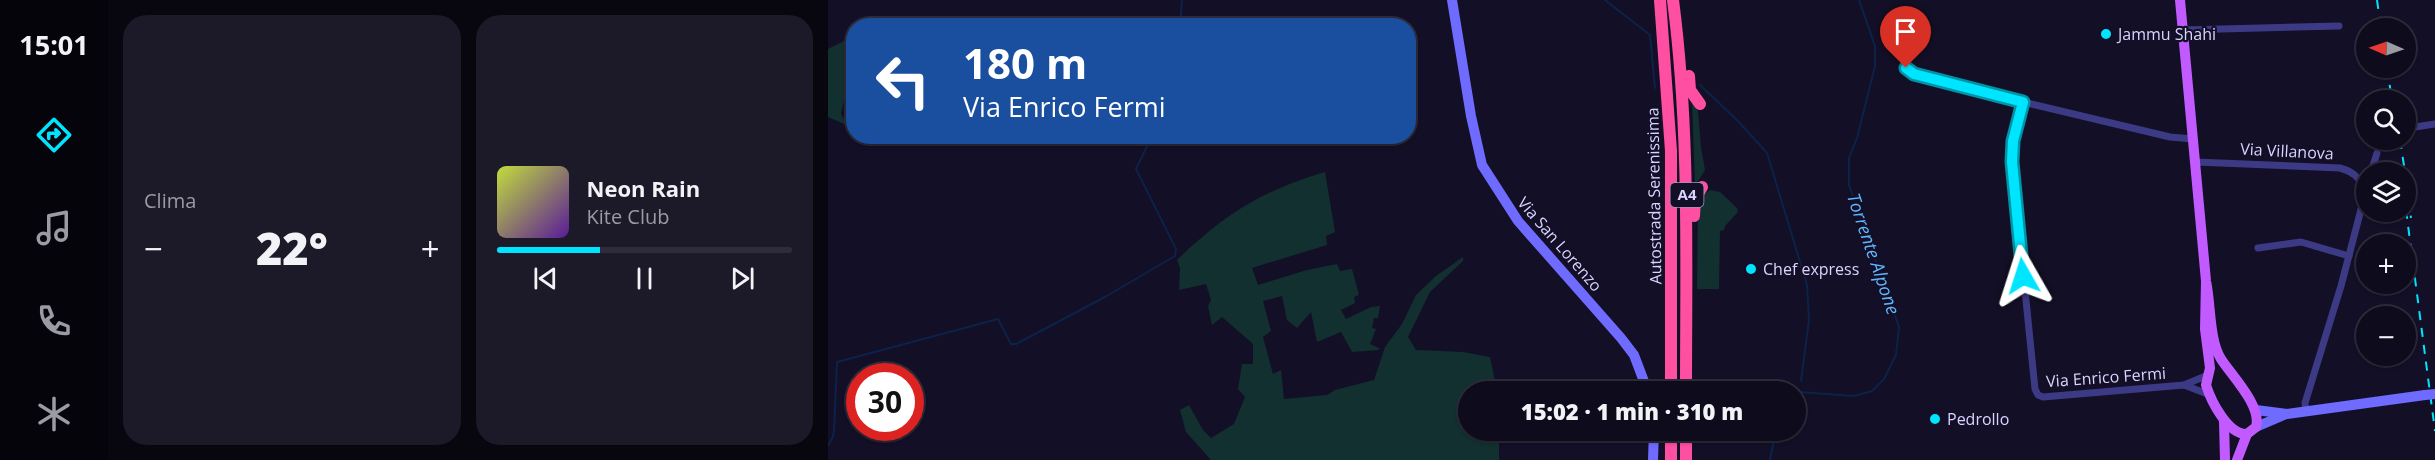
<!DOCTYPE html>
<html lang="it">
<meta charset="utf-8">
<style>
:root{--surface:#0e0b1c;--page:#1c1929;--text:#f1f3f6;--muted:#9b9ba3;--line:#2e2b3b;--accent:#00e5ff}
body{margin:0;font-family:"Open Sans",sans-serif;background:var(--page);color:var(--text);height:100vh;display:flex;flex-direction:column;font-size:22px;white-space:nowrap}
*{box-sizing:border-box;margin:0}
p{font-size:20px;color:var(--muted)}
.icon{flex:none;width:33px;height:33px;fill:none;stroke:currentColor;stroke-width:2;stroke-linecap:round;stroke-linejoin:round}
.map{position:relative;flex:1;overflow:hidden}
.sheet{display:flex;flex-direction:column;gap:15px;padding:15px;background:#08060f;width:720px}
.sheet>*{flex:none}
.top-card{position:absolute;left:18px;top:18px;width:570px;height:126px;border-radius:24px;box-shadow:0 2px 4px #0004,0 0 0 2px var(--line);background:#1a4fa0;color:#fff;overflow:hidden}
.needle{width:39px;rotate:272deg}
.controls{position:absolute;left:1528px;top:18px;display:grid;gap:12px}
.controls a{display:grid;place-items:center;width:60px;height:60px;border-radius:50%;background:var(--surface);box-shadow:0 2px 4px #0004,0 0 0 2px var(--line);font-size:30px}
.speed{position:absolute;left:18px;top:363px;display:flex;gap:12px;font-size:30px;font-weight:700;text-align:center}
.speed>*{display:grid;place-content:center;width:78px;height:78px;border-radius:50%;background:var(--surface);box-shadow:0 2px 4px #0004,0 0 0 2px var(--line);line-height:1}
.speed .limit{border:9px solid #d22;background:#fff;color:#111}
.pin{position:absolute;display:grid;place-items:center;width:51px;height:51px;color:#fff;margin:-62px -26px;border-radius:50% 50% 50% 0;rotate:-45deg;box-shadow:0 0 6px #0007}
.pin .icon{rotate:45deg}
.me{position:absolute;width:66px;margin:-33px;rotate:354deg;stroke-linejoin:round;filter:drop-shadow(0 0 4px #0008)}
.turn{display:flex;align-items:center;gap:21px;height:126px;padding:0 18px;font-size:27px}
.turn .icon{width:78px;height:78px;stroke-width:2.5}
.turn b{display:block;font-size:42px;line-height:51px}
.big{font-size:45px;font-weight:800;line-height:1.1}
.sheet .tile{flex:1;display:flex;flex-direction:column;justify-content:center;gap:9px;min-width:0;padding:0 21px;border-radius:24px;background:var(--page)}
.song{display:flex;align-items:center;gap:18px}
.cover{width:72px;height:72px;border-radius:9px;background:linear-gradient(135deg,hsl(70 70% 55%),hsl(270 70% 35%))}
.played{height:6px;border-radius:3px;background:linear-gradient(90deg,var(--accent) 35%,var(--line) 35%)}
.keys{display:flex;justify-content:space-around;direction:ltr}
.heat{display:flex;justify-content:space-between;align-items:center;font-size:33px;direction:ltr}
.sheet .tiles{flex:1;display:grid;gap:15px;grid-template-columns:repeat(2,1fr)}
.trip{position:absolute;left:630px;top:381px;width:348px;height:60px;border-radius:30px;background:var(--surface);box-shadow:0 2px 4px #0004,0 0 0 2px var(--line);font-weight:800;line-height:60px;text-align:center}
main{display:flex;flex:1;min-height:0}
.dock{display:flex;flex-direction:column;width:108px;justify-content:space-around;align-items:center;background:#06040b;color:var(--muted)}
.dock .icon{width:42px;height:42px}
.dock .on{color:var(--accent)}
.dock b{font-size:27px;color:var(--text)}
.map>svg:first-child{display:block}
.green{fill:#12302f}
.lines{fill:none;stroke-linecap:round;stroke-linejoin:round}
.stream{stroke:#0c2248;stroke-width:2}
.street{stroke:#3d3a85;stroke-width:7}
.secondary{stroke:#6f6bff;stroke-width:10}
.primary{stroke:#c25bff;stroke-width:10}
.highway{stroke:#ff4fa3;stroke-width:12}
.rail{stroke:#00e5ff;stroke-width:2;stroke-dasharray:9 8;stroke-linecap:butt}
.secondary-bridge{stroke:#6f6bff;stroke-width:10}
.route-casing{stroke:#0095a6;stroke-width:15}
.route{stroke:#00e5ff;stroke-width:10}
.poi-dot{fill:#00e5ff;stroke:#130f26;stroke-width:2}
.labels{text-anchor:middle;stroke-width:4.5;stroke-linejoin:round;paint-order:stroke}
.shield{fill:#130f26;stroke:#9e99be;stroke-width:1.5}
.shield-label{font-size:15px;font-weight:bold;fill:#d9d4ff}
.poi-label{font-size:16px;fill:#d9d4ff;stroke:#130f26;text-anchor:start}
.street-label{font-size:16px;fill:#d9d4ff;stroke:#130f26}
.water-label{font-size:18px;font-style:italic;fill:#62b6ff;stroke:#130f26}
</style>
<main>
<nav class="dock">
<b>15:01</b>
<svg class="icon on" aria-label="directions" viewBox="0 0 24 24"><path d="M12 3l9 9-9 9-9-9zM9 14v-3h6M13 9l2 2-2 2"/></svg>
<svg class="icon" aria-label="music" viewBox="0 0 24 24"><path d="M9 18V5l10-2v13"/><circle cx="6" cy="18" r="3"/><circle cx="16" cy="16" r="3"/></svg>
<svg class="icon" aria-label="phone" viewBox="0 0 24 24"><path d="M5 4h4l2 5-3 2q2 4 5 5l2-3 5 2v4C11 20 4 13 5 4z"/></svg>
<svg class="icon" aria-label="climate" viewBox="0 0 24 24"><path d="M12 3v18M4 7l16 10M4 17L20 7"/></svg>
</nav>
<section class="sheet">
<div class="tiles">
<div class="tile"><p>Clima</p>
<div class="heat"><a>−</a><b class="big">22°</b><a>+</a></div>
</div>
<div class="tile">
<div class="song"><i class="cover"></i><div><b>Neon Rain</b><p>Kite Club</p></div></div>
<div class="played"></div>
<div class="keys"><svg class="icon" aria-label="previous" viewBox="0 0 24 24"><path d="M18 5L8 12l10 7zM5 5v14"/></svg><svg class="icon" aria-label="pause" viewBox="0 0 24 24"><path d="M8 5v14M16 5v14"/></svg><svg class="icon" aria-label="next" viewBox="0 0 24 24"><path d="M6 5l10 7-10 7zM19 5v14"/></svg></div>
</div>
</div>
</section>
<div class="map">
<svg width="1607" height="460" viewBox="0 0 1607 460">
<rect width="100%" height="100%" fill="#130f26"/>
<g class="green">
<polygon points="25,33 25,74 19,87 13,114 21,126 0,117 0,49 16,41"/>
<polygon points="864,102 870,111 873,147 877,170 867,186"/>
<path d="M497 172 507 232 498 236 499 245 424 268 430 285 479 270 509 264 512 271 524 269 531 295 526 297 527 303 513 310 518 319 543 307 552 306 550 318H546L544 328 548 329 542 344 551 348V350L524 352 513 332 489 342 483 312 469 328 459 320 454 296 435 301 443 331 435 337 445 374 453 370 456 399 499 395 507 390 546 380 557 347 574 324 588 295 608 276 635 257V261L602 292 580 337 588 350 635 352 662 357 669 391 640 392V430L671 431V460H383L358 432 352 410 361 405 375 430 383 438 406 424 417 397 410 389 414 364H425V344L394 317 384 325 380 306 383 300 378 284 351 290 352 268 349 260C397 214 433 191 497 172Z"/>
<polygon points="882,190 892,192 909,208 910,212 897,226 896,230 892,231 891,289 869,289 870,200"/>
</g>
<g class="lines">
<g class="stream">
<polyline points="777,0 822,35 827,88"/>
<polyline points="352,26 354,0"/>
<polyline points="872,85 910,121 939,153 979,285 981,320 973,381"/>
<polyline points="968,397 972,392 1026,396 1044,391 1056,379 1068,355 1071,327 1021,185 1021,158 1029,138 1047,66 1047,46 1031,0"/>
<polyline points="0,445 5,437 6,430 9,362 170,319 183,344 188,344 277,297 347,256 348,249 308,169 324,136"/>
<polyline points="942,460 948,430"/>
</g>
<g class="street">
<polyline points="1074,17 1079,49 1078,68 1086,74 1195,102"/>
<polyline points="1355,30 1511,26"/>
<polyline points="1587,127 1607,124"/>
<polyline points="1365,139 1342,137 1195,102 1185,141 1184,162 1207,389 1210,395 1215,397 1356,385 1382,395"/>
<path d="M1367 162 1512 168C1527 172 1537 182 1536 198L1513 286 1477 403 1478 412"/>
<polyline points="1543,172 1549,153"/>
<polyline points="1430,248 1473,242 1521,256"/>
<polyline points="1356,385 1380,375"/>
</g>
<g class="secondary">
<polyline points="624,0 643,116 654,165 690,221 793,338 806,355 820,392"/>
<polyline points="1428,410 1459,414 1597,395"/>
<polyline points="1428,427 1456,415"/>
<polyline points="825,460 826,430"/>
</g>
<g class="primary">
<path d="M1352 0 1378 281C1383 304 1381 340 1393 359 1404 376 1434 406 1428 427L1419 434C1400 435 1383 401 1378 385L1382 368 1377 329 1378 281"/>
<polyline points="1396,421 1397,460"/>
<polyline points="1409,460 1419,434"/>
</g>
<g class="highway">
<polyline points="832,0 843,151 843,392"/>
<path d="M845 0C862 130 858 261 858 392"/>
<polyline points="861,76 862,90 872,104"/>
<polyline points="866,216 867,199 874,187"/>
<polyline points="843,460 843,430"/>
<polyline points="858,460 858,430"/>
</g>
<g class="rail">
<polyline points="1549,0 1553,28"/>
<polyline points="1559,68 1564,100"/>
<polyline points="1572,140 1577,172"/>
<polyline points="1578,182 1583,218"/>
<polyline points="1578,210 1607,431"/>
</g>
<polyline class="secondary-bridge" points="1597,395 1607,394"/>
</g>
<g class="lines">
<defs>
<polyline id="route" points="1078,68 1086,74 1195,102 1185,141 1184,162 1195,276"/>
</defs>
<use href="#route" class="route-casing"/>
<use href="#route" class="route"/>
</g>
<g class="poi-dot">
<circle cx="1278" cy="34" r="6"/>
<circle cx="923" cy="269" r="6"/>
<circle cx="1107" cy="419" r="6"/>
</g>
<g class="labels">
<rect class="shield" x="842.5" y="183" width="33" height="24" rx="4.5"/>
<g class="shield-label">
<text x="859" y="200">A4</text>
</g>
<g class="poi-label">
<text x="1290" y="40">Jammu Shahi</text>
<text x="935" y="275">Chef express</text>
<text x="1119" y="425">Pedrollo</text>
</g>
<g class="street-label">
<text transform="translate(1459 151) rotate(3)" y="6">Via Villanova</text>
<text transform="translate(826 196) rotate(-91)" y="6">Autostrada Serenissima</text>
<text transform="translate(732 244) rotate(49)" y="6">Via San Lorenzo</text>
<text transform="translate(1278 377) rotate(-4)" y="6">Via Enrico Fermi</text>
</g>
<g class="water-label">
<text transform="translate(1045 254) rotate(71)" y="6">Torrente Alpone</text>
</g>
</g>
</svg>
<div class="controls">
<a><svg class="needle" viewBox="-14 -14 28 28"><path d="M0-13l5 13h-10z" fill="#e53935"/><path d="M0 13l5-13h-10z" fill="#9b9ba3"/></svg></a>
<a><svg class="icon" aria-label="search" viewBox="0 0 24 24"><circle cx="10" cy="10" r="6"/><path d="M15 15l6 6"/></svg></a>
<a><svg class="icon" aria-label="layers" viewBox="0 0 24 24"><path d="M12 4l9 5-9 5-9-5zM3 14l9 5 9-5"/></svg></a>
<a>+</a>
<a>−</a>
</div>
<div class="speed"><div class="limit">30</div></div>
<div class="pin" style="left:1078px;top:68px;background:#d93025"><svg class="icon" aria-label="arrive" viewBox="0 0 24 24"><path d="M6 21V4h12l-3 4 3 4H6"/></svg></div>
<svg class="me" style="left:1195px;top:276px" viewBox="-20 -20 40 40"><path d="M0-17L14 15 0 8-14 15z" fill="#00e5ff" stroke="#fff" stroke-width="4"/></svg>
<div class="trip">15:02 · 1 min · 310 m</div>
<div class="top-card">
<div class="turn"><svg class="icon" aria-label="left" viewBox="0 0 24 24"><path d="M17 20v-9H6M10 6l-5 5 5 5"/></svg><div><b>180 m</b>Via Enrico Fermi</div></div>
</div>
</div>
</main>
